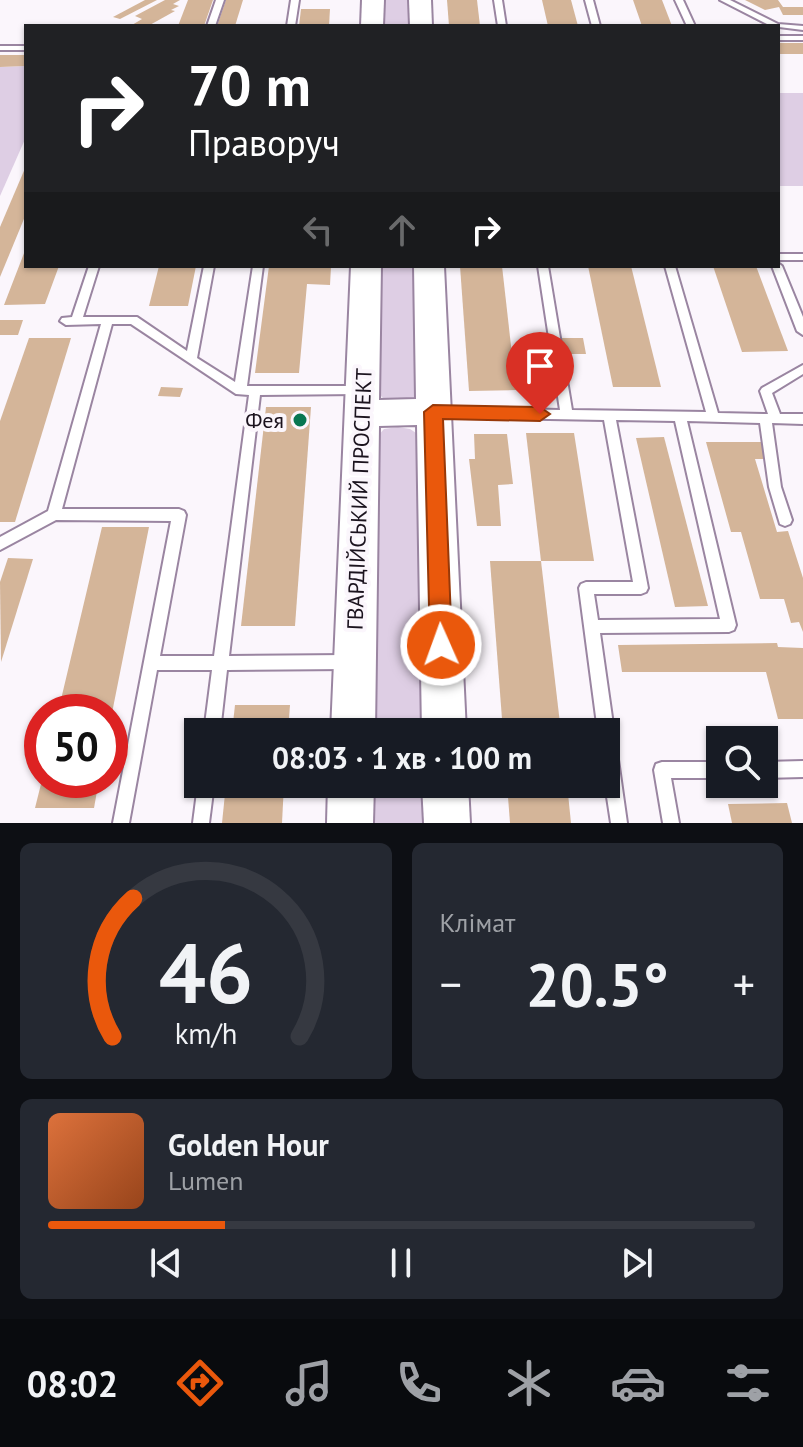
<!DOCTYPE html>
<html lang="uk">
<meta charset="utf-8">
<style>
:root{--surface:#171b24;--page:#242831;--text:#f1f3f6;--muted:#9ea1a6;--line:#363941;--accent:#ea580c}
body{margin:0;font-family:"PT Sans",sans-serif;background:var(--page);color:var(--text);height:100vh;display:flex;flex-direction:column;font-size:30px;white-space:nowrap}
*{box-sizing:border-box;margin:0}
p{font-size:26px;color:var(--muted)}
.icon{flex:none;width:44px;height:44px;fill:none;stroke:currentColor;stroke-width:2;stroke-linecap:round;stroke-linejoin:round}
.map{position:relative;height:823px;overflow:hidden}
.details{display:flex;flex-direction:column;gap:20px;padding:20px;background:#0d0f14;flex:1}
.details>*{flex:none}
.hud{position:absolute;left:24px;top:24px;width:756px;height:244px;border-radius:0px;box-shadow:0 2px 6px #0004;background:#202124;color:#fff;overflow:hidden}
.buttons{position:absolute;left:706px;top:726px;display:grid;gap:16px}
.buttons a{display:grid;place-items:center;width:72px;height:72px;border-radius:0px;background:var(--surface);box-shadow:0 2px 6px #0004;font-size:40px}
.speed{position:absolute;left:24px;top:694px;display:flex;gap:16px;font-size:40px;font-weight:700;text-align:center}
.speed>*{display:grid;place-content:center;width:104px;height:104px;border-radius:50%;background:var(--surface);box-shadow:0 2px 6px #0004;line-height:1}
.speed .limit{border:12px solid #d22;background:#fff;color:#111}
.pin{position:absolute;display:grid;place-items:center;width:68px;height:68px;color:#fff;margin:-82px -34px;border-radius:50% 50% 50% 0;rotate:-45deg;box-shadow:0 0 8px #0007}
.pin .icon{rotate:45deg}
.me{position:absolute;width:88px;margin:-44px;rotate:358deg;stroke-linejoin:round;filter:drop-shadow(0 0 6px #0008)}
.turn{display:flex;align-items:center;gap:28px;height:168px;padding:0 32px;font-size:36px}
.turn .icon{width:104px;height:104px;stroke-width:2.5}
.turn b{display:block;font-size:56px;line-height:68px}
.lanes{display:flex;align-items:center;height:76px;padding:0 32px;background:#0003;justify-content:center;gap:40px;direction:ltr}
.lanes .off{opacity:.35}
.big{font-size:60px;font-weight:800;line-height:1.1}
.details .tile{flex:1;display:flex;flex-direction:column;justify-content:center;gap:12px;min-width:0;padding:0 28px;border-radius:12px;background:var(--page)}
.details .dial{align-items:center;gap:0}
.dial svg{height:208px;overflow:visible;fill:none;stroke:var(--line);stroke-width:7;stroke-linecap:round;text-anchor:middle}
.dial text{fill:var(--text);stroke:none}
.song{display:flex;align-items:center;gap:24px}
.cover{width:96px;height:96px;border-radius:12px;background:linear-gradient(135deg,hsl(20 70% 55%),hsl(20 70% 35%))}
.played{height:8px;border-radius:4px;background:linear-gradient(90deg,var(--accent) 25%,var(--line) 25%)}
.keys{display:flex;justify-content:space-around;direction:ltr}
.heat{display:flex;justify-content:space-between;align-items:center;font-size:44px;direction:ltr}
.details .tiles{flex:1;display:grid;gap:20px;grid-template-columns:1fr 1fr}
.tile:last-child{grid-column:span 2}
.trip{position:absolute;left:184px;top:718px;width:436px;height:80px;border-radius:0px;background:var(--surface);box-shadow:0 2px 6px #0004;font-weight:800;line-height:80px;text-align:center}
.dock{display:flex;height:128px;justify-content:space-around;align-items:center;background:#090b0e;color:var(--muted)}
.dock .icon{width:56px;height:56px}
.dock .current{color:var(--accent)}
.dock b{font-size:36px;color:var(--text)}
.map>svg:first-child{display:block}
.green{fill:#decee4}
.building{fill:#d4b599}
.lines{fill:none;stroke-linecap:round;stroke-linejoin:round}
.lane-casing{stroke:#9a85a1;stroke-width:4}
.secondary-casing{stroke:#9a85a1;stroke-width:4}
.lane{fill:#fff;fill-rule:evenodd}
.secondary{fill:#fff;fill-rule:evenodd}
.route{fill:#ea580c;stroke:#983908;stroke-width:2}
.poi-dot{fill:#077650;stroke:#fbf6fc;stroke-width:3}
.labels{text-anchor:middle;stroke-width:8;stroke-linejoin:round;paint-order:stroke}
.poi-label{font-size:22px;fill:#1b131e;stroke:#fbf6fc;text-anchor:end}
.street-label{font-size:22px;fill:#1b131e;stroke:#fbf6fc}
</style>
<div class="map">
<svg width="803" height="823" viewBox="0 0 803 823">
<rect width="100%" height="100%" fill="#fbf6fc"/>
<g class="green">
<polygon points="383,0 410,0 411,26 383,26"/>
<polygon points="26,66 26,137 0,196 0,67"/>
<rect x="778" y="93" width="25" height="93"/>
<polygon points="380,266 417,266 418,395 408,402 386,401 378,393"/>
<polygon points="398,427 410,429 419,435 428,732 373,732 377,437 384,429"/>
<polygon points="373,784 429,784 430,823 372,823"/>
</g>
<g class="building">
<polygon points="145,0 157,0 120,19 113,17"/>
<polygon points="165,0 180,0 173,4 179,6 171,10 175,11 148,26 132,25 142,19 135,16"/>
<polygon points="188,0 213,0 204,26 178,26"/>
<polygon points="226,0 243,0 235,26 217,26"/>
<polygon points="447,0 477,0 480,26 449,26"/>
<polygon points="542,0 571,0 578,26 548,26"/>
<polygon points="633,0 662,0 672,26 642,26"/>
<polygon points="745,0 778,0 783,7 803,7 803,15 783,15 779,7 765,10"/>
<polygon points="301,9 330,9 329,26 299,26"/>
<rect x="778" y="43" width="25" height="11"/>
<polygon points="0,55 26,55 26,66 0,67"/>
<polygon points="26,166 26,214 0,277 0,227"/>
<polygon points="26,248 26,266 59,266 45,304 4,305"/>
<polygon points="159,266 196,266 188,306 149,306"/>
<polygon points="269,266 331,267 330,285 307,284 299,373 255,373"/>
<polygon points="460,266 502,266 516,390 469,391"/>
<polygon points="588,266 631,266 661,387 613,387"/>
<polygon points="713,266 756,266 788,351 742,352"/>
<polygon points="0,320 23,320 18,335 0,335"/>
<polygon points="29,338 71,338 15,522 0,522 0,421"/>
<polygon points="561,338 583,338 586,354 564,354"/>
<polygon points="161,387 183,388 180,397 158,396"/>
<polygon points="266,407 311,407 295,626 241,626"/>
<polygon points="526,433 574,433 594,561 541,561"/>
<polygon points="474,434 507,434 513,484 498,485 501,526 477,526 469,459 475,459"/>
<polygon points="664,437 708,606 675,607 636,438"/>
<polygon points="706,442 761,442 767,459 755,459 777,532 788,531 803,578 803,632 799,622 791,623 784,599 760,599 741,532 731,532"/>
<polygon points="102,527 149,527 111,718 110,712 58,712"/>
<polygon points="8,558 33,559 1,662 0,582"/>
<polygon points="490,561 541,561 561,732 503,732"/>
<polygon points="777,643 778,647 803,648 803,719 778,719 766,672 622,672 618,645"/>
<polygon points="235,705 290,705 288,732 232,732"/>
<polygon points="42,780 99,780 94,808 35,808"/>
<polygon points="226,784 284,784 282,823 222,823"/>
<polygon points="507,784 567,784 571,823 510,823"/>
<polygon points="787,803 792,823 732,823 728,804"/>
</g>
<g class="lines">
<defs>
<g id="lane">
<polygon points="216,0 224,0 215,26 207,26"/>
<polygon points="291,0 299,0 295,26 287,26"/>
<polygon points="494,0 502,0 506,26 498,26"/>
<polygon points="585,0 593,0 600,26 592,26"/>
<polygon points="675,0 683,0 695,26 687,26"/>
<polygon points="720,0 730,0 778,24 803,26 803,30 771,26"/>
<rect x="778" y="36" width="25" height="4"/>
<rect x="0" y="46" width="26" height="4"/>
<rect x="778" y="254" width="25" height="6"/>
<polygon points="778,263 782,266 803,317 803,335 797,331 772,266 778,266"/>
<path d="M89 266H99L83 317H137L187 351 204 266H214L197 358 235 382 253 266H263L247 386H359L365 390 359 394 260 395 229 656 347 655 352 657 354 662 352 667 347 669 227 670 220 732H204L212 670H157L129 823H113L171 521 56 520 0 550V537L48 511 101 324 66 325 60 321 62 318 72 317ZM112 324H131L236 394 249 395 214 656H160L186 515 184 511 179 509H62Z"/>
<path d="M538 266H548L572 410 706 412 665 266H675L718 413 768 414 760 391 762 388 803 365V374L772 393 780 414H803V424L772 423 781 487 792 520 790 524 785 526 780 524 769 487 760 423 687 421 736 625 734 630 729 632 600 633 627 823H611L605 784 606 732H598L579 588 581 584 586 582H633L604 420 437 417 433 415 431 412 433 409 437 407 560 410ZM616 420 675 421 720 619 598 620 594 594H641L646 592 648 588Z"/>
<polygon points="803,761 803,777 764,778 764,762"/>
<polygon points="662,762 720,762 720,778 671,778 679,823 663,823 654,770 656,764"/>
<polygon points="198,784 214,784 209,823 193,823"/>
</g>
<g id="secondary">
<polygon points="362,0 384,0 383,26 361,26"/>
<polygon points="409,0 431,0 432,26 410,26"/>
<polygon points="351,266 381,266 379,400 416,399 414,266 444,266 466,732 422,732 417,425 379,426 375,732 331,732"/>
<polygon points="328,784 374,784 373,823 327,823"/>
<polygon points="422,784 468,784 470,823 424,823"/>
</g>
</defs>
<use href="#lane" class="lane-casing"/>
<use href="#secondary" class="secondary-casing"/>
<use href="#lane" class="lane"/>
<use href="#secondary" class="secondary"/>
</g>
<polygon class="route" points="433,405 540,407 550,414 540,421 443,419 452,645 449,652 441,655 433,652 430,645 424,412"/>
<circle class="poi-dot" cx="300" cy="420" r="8"/>
<g class="labels">
<g class="poi-label">
<text x="284" y="428">Фея</text>
</g>
<g class="street-label">
<text transform="translate(359 499) rotate(-88)" y="8">ГВАРДІЙСЬКИЙ ПРОСПЕКТ</text>
</g>
</g>
</svg>
<div class="buttons">
<a><svg class="icon" aria-label="search" viewBox="0 0 24 24"><circle cx="10" cy="10" r="6"/><path d="M15 15l6 6"/></svg></a>
</div>
<div class="speed"><div class="limit">50</div></div>
<div class="pin" style="left:540px;top:414px;background:#d93025"><svg class="icon" aria-label="arrive" viewBox="0 0 24 24"><path d="M6 21V4h12l-3 4 3 4H6"/></svg></div>
<svg class="me" style="left:441px;top:645px" viewBox="-20 -20 40 40"><circle r="17" fill="#ea580c" stroke="#fff" stroke-width="3"/><path d="M0-11L8 9 0 5-8 9z" fill="#fff"/></svg>
<div class="trip">08:03 · 1 хв · 100 m</div>
<div class="hud">
<div class="turn"><svg class="icon" aria-label="right" viewBox="0 0 24 24"><path d="M7 20v-9h11M14 6l5 5-5 5"/></svg><div><b>70 m</b>Праворуч</div></div>
<div class="lanes"><svg class="icon off" aria-label="left" viewBox="0 0 24 24"><path d="M17 20v-9H6M10 6l-5 5 5 5"/></svg><svg class="icon off" aria-label="ahead" viewBox="0 0 24 24"><path d="M12 20V5M6 11l6-6 6 6"/></svg><svg class="icon" aria-label="right" viewBox="0 0 24 24"><path d="M7 20v-9h11M14 6l5 5-5 5"/></svg></div>
</div>
</div>
<section class="details">
<div class="tiles">
<div class="tile dial"><svg viewBox="0 0 100 80">
<path d="M14 69A42 42 0 1 1 86 69"/>
<path d="M14 69A42 42 0 0 1 22 16" stroke="#ea580c"/>
<text x="50" y="56" font-size="32" font-weight="700">46</text>
<text x="50" y="72" font-size="11">km/h</text>
</svg></div>
<div class="tile"><p>Клімат</p>
<div class="heat"><a>−</a><b class="big">20.5°</b><a>+</a></div>
</div>
<div class="tile">
<div class="song"><i class="cover"></i><div><b>Golden Hour</b><p>Lumen</p></div></div>
<div class="played"></div>
<div class="keys"><svg class="icon" aria-label="previous" viewBox="0 0 24 24"><path d="M18 5L8 12l10 7zM5 5v14"/></svg><svg class="icon" aria-label="pause" viewBox="0 0 24 24"><path d="M8 5v14M16 5v14"/></svg><svg class="icon" aria-label="next" viewBox="0 0 24 24"><path d="M6 5l10 7-10 7zM19 5v14"/></svg></div>
</div>
</div>
</section>
<nav class="dock">
<b>08:02</b>
<svg class="icon current" aria-label="directions" viewBox="0 0 24 24"><path d="M12 3l9 9-9 9-9-9zM9 14v-3h6M13 9l2 2-2 2"/></svg>
<svg class="icon" aria-label="music" viewBox="0 0 24 24"><path d="M9 18V5l10-2v13"/><circle cx="6" cy="18" r="3"/><circle cx="16" cy="16" r="3"/></svg>
<svg class="icon" aria-label="phone" viewBox="0 0 24 24"><path d="M5 4h4l2 5-3 2q2 4 5 5l2-3 5 2v4C11 20 4 13 5 4z"/></svg>
<svg class="icon" aria-label="climate" viewBox="0 0 24 24"><path d="M12 3v18M4 7l16 10M4 17L20 7"/></svg>
<svg class="icon" aria-label="car" viewBox="0 0 24 24"><path d="M5 17H2v-5l4-1 3-4h7l3 4 3 1v5h-3M9 17h6M6 11h13"/><circle cx="7" cy="17" r="2"/><circle cx="17" cy="17" r="2"/></svg>
<svg class="icon" aria-label="filters" viewBox="0 0 24 24"><path d="M4 7h16M4 17h16"/><circle cx="9" cy="7" r="2"/><circle cx="15" cy="17" r="2"/></svg>
</nav>
